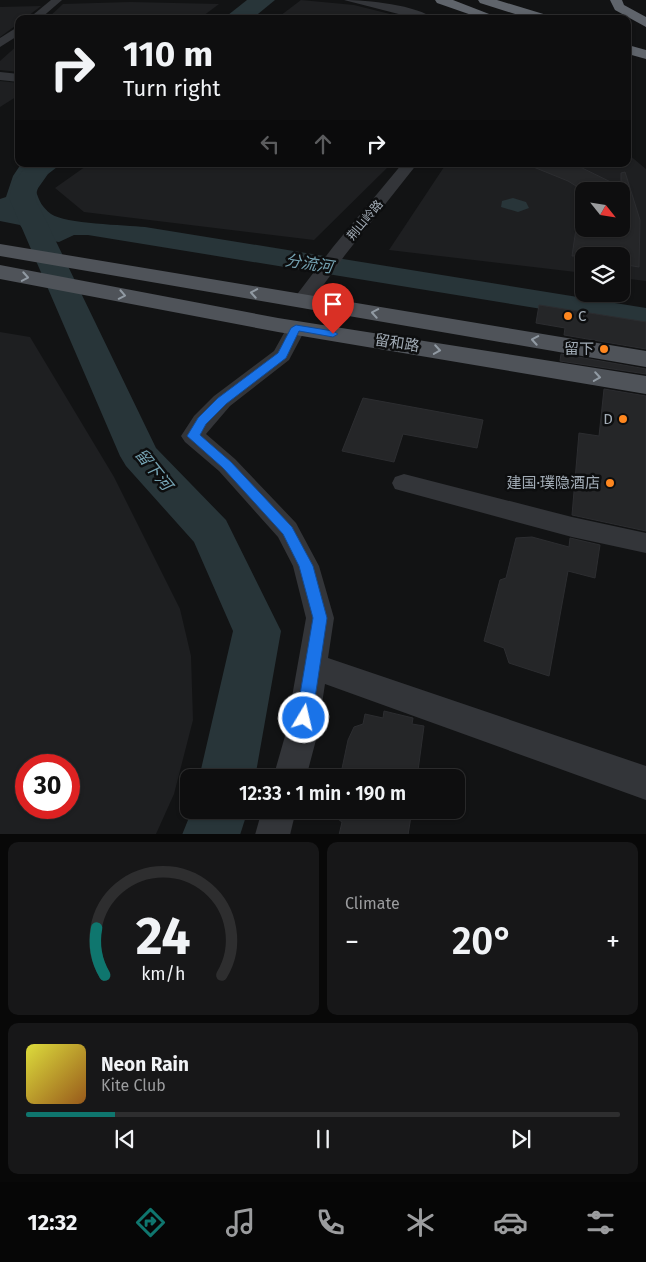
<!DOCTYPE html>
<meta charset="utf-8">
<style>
:root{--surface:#0e0e0f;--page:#171718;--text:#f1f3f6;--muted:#9b9c9e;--line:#2e2e2f;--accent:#0f766e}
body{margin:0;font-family:"Fira Sans","Noto Sans SC",sans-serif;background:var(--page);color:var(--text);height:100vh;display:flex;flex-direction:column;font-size:19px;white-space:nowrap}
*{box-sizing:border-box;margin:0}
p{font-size:16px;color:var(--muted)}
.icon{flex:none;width:28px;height:28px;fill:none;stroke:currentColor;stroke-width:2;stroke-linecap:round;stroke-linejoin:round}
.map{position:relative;height:834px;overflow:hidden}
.drawer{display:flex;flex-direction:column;gap:8px;padding:8px;background:#080808;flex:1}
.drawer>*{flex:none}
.top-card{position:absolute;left:15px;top:15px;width:616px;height:152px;border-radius:10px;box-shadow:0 1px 4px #0004,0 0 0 1px var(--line);background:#0e0e0f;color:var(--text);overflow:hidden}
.needle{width:32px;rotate:120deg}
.fabs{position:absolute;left:575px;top:182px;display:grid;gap:10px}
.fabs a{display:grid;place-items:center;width:55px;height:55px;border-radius:10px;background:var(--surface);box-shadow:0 1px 4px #0004,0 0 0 1px var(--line);font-size:25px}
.speed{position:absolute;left:15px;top:754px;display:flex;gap:10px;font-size:25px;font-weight:700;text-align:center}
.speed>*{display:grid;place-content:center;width:65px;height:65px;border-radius:50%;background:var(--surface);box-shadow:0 1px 4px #0004,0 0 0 1px var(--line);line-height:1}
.speed .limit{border:8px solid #d22;background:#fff;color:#111}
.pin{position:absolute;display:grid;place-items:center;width:42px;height:42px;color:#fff;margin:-51px -21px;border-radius:50% 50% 50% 0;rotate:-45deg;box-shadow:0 0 5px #0007}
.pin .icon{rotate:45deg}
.me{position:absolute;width:55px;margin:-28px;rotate:9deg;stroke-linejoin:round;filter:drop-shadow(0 0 4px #0008)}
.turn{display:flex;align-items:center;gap:18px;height:105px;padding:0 25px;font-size:22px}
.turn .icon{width:65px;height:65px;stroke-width:2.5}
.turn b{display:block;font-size:35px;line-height:42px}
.lanes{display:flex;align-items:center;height:48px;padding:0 25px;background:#0003;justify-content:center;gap:25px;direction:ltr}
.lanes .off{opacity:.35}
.big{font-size:38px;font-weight:600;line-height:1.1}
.drawer .card{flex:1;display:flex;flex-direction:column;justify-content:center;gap:8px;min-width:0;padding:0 18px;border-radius:10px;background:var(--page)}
.drawer .dial{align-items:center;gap:0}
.dial svg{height:130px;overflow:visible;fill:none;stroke:var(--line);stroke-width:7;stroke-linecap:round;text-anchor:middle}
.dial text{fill:var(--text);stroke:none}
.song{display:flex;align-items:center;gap:15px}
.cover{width:60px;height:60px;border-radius:8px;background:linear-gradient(135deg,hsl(60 70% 55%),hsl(30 70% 35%))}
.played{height:5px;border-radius:2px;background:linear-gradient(90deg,var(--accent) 15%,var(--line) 15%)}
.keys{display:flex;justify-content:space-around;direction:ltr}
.heat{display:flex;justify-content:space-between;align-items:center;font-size:28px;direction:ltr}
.drawer .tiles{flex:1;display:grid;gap:8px;grid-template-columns:1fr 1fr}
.card:last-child{grid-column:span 2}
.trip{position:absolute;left:180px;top:769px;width:285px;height:50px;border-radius:10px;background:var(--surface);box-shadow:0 1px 4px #0004,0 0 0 1px var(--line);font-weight:600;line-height:50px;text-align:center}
.dock{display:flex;height:80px;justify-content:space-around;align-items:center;background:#060606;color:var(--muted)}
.dock .icon{width:35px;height:35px}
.dock .selected{color:var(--accent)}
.dock b{font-size:22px;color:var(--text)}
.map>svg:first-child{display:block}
.built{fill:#1e1f21;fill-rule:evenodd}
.water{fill:#283539}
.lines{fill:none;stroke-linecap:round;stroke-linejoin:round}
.river{fill:#283539;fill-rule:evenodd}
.building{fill:#252628;stroke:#2c2d30}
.minor{fill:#333539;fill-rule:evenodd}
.major{fill:#4f5359;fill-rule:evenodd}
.highway{fill:#5f646b;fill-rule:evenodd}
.oneway{stroke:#919aa3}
.route{fill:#1a73e8;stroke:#114b97}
.poi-dot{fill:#ff871f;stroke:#0d0e0f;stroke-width:2}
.labels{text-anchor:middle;stroke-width:5;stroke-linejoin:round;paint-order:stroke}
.far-street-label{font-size:12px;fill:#a2acb6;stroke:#0d0e0f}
.poi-label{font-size:15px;fill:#a2acb6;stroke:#0d0e0f;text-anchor:end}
.street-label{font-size:15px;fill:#a2acb6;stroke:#0d0e0f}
.water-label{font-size:16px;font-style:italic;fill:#76a4b4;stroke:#0d0e0f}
</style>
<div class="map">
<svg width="646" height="835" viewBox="0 0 646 835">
<rect width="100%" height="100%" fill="#121314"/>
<g class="built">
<polygon points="301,0 354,5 410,19 276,19"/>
<polygon points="130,2 219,4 199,19 47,19 63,4"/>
<polygon points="41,6 24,19 19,19 19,23 0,37 0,7"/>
<polygon points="19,44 19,72 0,70 0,61"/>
<polygon points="0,81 19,83 19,95 0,107"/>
<path d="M628 154 646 169V281L621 278V256H584V273L389 250 446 164H628ZM584 191H621V229H584Z"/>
<polygon points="89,164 391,164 314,240 84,212 55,188"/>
<path d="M0 332 30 337 114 477 180 609 191 656 193 720 174 794 156 834H0ZM26 765H69V808H26Z"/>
</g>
<g class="water">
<polygon points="247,0 275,0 252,19 223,19"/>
<path d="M21 164H61L48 174 36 191C39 201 42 207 51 214 65 224 125 225 145 227L646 308V326L88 235H74L59 242 30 238 20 225 0 221V199L6 197 13 176Z"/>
<polygon points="513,198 526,202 529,208 518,212 501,207 502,201"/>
</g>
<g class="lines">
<g class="river">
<polygon points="29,164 55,164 39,184 35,198 156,448 226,520 281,631 255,778 199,778 233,631 194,542 126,466 120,456 9,198 13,182"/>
<polygon points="192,810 248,810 240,835 182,835"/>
</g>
</g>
<g class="building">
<polygon points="526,164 574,164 621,187 621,173 625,172 640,220 639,267 621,264 621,256 572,256 576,229 621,231 621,191 584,191 568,181"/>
<polygon points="539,305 646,322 646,349 564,335 565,328 536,323"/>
<polygon points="561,354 646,369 646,374 560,361"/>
<polygon points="604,389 646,396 646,531 572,515 579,433 599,436"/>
<polygon points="363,398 483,420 477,448 403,434 394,462 342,451"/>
<polygon points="532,537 569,547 570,538 600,545 595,578 568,571 549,676 509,663 504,648 484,641 500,580 506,578 516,538"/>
<polygon points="384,711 413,718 412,724 424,726 417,778 340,778 348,740 354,727 363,724 365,714 383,718"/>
<polygon points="326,810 412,810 408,835 339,835 342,822"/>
</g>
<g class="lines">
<g class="minor">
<polygon points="51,0 62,0 40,19 28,19"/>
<path d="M344 0C366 0 418 5 434 19H418Z"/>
<polygon points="19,26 19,35 0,47 0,38"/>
<polygon points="0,72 19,74 19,82 0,80"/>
<polygon points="402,164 417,164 345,255 309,305 295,305 292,301 333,247"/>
<polygon points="296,322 303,324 306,328 289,360 230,406 206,434 235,459 296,523 319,566 334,618 328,658 646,766 646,800 325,684 317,736 306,778 273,778 285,736 306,618 293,566 278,537 219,471 185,442 181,436 194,416 214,396 274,351 289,324"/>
<polygon points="404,474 572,517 646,533 646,553 572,537 395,489 392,483 395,477"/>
<polygon points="262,810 296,810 290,835 255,835"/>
</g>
<g class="major">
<polygon points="0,244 646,351 646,367 0,256"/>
<polygon points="0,265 278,318 646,376 646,394 278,332 0,279"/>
</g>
<g class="highway">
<polygon points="435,0 453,0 502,19 483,19 437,3"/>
<polygon points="478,0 497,0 550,16 551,19 531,19 480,3"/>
<polygon points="610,0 622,0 624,5 646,17 646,27 615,10"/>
<polygon points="628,45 646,50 646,59 628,54"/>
</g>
</g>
<defs><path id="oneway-chevron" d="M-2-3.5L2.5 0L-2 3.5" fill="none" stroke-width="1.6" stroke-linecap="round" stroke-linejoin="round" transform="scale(1.25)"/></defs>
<g class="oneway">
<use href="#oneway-chevron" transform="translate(25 277) rotate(10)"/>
<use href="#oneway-chevron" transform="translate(254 293) rotate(-170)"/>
<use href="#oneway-chevron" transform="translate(122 295) rotate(11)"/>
<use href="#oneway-chevron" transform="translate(375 313) rotate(-170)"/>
<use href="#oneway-chevron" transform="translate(535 340) rotate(-170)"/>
<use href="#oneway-chevron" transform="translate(437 350) rotate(9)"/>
<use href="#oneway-chevron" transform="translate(597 377) rotate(9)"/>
</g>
<polygon class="route" points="296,325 333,331 338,334 333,337 299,331 286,358 226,404 206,424 200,435 231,462 292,527 313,566 327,618 312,718 310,724 304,726 298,724 296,718 313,618 299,566 283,534 223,468 187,436 198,418 218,398 278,353 291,328"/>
<g class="poi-dot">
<circle cx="568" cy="316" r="5"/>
<circle cx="604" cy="349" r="5"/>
<circle cx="623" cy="419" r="5"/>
<circle cx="610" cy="483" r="5"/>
</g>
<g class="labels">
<g class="far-street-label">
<text transform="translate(365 220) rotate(-50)" y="4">荆山岭路</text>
</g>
<g class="poi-label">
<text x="578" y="321" text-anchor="start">C</text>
<text x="594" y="354">留下</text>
<text x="613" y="424">D</text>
<text x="600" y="488">建国·璞隐酒店</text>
</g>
<g class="street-label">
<text transform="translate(397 343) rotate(9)" y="5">留和路</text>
</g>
<g class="water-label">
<text transform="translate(309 263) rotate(9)" y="6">分流河</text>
<text transform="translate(154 469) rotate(51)" y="6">留下河</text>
</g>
</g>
</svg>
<div class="fabs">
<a><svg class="needle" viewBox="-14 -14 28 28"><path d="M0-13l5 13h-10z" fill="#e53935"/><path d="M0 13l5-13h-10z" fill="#9b9c9e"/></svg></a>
<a><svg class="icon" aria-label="layers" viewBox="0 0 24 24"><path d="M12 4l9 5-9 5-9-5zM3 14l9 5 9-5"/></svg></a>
</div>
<div class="speed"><div class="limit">30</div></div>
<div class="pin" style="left:333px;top:334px;background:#d93025"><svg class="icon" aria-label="arrive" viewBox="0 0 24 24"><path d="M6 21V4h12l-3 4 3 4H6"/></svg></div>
<svg class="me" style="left:304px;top:718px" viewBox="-20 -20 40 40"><circle r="17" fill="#1a73e8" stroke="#fff" stroke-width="3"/><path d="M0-11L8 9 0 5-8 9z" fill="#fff"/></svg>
<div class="trip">12:33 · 1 min · 190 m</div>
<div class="top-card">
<div class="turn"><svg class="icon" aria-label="right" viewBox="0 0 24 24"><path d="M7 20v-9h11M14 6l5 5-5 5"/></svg><div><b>110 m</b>Turn right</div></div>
<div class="lanes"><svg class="icon off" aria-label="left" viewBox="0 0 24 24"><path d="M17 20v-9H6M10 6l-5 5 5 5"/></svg><svg class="icon off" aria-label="ahead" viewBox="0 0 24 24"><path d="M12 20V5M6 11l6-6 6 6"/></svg><svg class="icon" aria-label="right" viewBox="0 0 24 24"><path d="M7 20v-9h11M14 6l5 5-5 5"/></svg></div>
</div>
</div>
<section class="drawer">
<div class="tiles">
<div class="card dial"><svg viewBox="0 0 100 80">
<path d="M14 69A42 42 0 1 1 86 69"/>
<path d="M14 69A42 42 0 0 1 9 40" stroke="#0f766e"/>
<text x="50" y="56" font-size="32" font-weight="700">24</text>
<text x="50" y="72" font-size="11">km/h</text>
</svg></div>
<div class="card"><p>Climate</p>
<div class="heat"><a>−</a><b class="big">20°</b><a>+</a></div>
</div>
<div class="card">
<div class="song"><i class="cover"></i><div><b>Neon Rain</b><p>Kite Club</p></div></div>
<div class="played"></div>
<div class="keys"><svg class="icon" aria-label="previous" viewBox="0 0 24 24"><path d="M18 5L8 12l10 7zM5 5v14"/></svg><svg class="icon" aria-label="pause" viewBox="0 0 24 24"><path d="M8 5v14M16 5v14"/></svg><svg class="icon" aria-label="next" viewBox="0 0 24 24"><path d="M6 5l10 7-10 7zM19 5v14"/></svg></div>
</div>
</div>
</section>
<nav class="dock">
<b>12:32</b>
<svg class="icon selected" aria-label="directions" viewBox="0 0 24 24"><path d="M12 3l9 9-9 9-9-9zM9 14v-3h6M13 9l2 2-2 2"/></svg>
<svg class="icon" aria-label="music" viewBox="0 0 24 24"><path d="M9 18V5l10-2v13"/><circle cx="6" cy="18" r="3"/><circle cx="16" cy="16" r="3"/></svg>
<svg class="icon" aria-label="phone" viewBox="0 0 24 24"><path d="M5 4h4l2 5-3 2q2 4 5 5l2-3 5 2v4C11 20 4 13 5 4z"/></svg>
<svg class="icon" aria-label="climate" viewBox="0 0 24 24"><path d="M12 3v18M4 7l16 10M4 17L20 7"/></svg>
<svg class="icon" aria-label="car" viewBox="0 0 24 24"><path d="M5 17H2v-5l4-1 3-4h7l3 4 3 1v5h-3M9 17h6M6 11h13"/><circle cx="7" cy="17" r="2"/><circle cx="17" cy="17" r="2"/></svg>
<svg class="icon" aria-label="filters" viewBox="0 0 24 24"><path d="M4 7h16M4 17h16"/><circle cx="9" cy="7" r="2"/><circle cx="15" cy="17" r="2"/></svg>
</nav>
